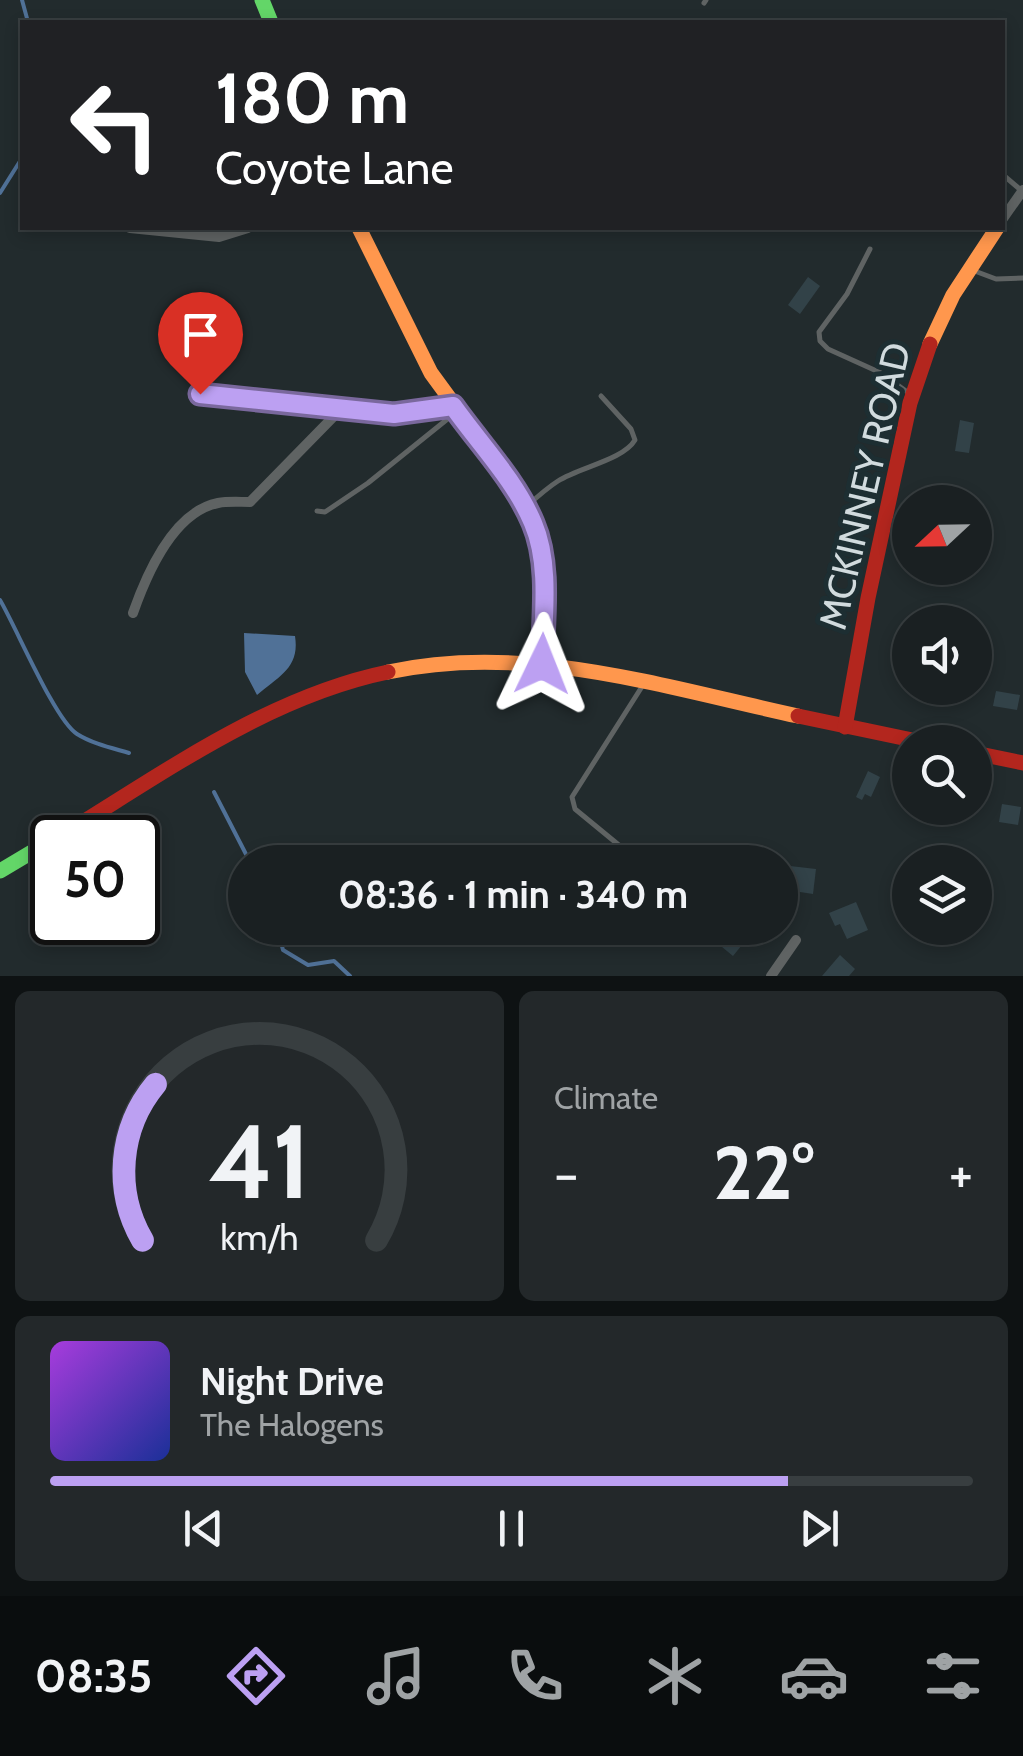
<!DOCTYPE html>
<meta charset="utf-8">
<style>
:root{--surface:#1a2022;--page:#23282a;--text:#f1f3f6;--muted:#9fa3a5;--line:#383e40;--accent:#bca0f2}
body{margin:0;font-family:Cabin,sans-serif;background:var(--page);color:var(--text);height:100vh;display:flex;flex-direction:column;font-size:38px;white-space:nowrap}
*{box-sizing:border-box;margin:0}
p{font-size:32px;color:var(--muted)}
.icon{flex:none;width:55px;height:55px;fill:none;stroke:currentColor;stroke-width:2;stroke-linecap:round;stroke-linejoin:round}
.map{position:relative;height:976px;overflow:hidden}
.sheet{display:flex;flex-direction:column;gap:15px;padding:15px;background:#0e1213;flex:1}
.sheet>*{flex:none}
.hud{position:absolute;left:20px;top:20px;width:985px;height:210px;border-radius:0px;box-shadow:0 5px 15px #0003,0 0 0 2px var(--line);background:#202124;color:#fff;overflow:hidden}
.needle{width:65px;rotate:248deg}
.controls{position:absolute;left:892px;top:485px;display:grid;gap:20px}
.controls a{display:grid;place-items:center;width:100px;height:100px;border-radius:50%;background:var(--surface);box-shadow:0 5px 15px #0003,0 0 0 2px var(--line);font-size:50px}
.speed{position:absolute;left:30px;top:815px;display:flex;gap:20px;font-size:50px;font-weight:700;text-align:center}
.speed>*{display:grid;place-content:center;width:130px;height:130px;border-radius:50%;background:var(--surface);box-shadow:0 5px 15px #0003,0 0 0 2px var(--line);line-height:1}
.speed .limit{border:5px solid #111;border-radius:15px;background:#fff;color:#111}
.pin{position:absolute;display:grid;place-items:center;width:85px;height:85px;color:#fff;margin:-102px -42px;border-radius:50% 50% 50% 0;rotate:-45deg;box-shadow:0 0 10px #0007}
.pin .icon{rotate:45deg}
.me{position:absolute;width:110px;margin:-55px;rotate:2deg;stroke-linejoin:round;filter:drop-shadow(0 0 8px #0008)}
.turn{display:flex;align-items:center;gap:35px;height:210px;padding:0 30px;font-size:45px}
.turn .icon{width:130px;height:130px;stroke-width:2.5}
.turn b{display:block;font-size:70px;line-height:85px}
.big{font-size:75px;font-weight:700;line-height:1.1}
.sheet .card{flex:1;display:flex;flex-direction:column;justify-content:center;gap:15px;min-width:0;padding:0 35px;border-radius:15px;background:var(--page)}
.sheet .dial{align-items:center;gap:0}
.dial svg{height:260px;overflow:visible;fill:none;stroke:var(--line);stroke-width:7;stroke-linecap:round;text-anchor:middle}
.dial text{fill:var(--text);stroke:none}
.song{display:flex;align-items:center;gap:30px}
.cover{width:120px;height:120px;border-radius:15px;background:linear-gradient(135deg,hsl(280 70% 55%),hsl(230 70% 35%))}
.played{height:10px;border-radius:5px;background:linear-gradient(90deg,var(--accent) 80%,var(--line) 80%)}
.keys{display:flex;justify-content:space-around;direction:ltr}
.heat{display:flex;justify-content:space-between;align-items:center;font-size:55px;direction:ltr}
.sheet .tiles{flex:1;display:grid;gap:15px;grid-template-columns:1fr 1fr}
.card:last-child{grid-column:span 2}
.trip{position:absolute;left:228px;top:845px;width:570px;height:100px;border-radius:50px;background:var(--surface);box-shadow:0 5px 15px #0003,0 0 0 2px var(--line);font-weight:700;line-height:100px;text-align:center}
.tabs{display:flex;height:160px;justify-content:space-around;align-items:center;background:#0a0d0e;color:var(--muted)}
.tabs .icon{width:70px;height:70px}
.tabs .current{color:var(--accent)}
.tabs b{font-size:45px;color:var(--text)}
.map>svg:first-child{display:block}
.water{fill:#507197}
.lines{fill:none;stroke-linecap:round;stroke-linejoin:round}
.stream{stroke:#507197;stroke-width:4}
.building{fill:#324248}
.lane{stroke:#5f6363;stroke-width:5}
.street{stroke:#5f6363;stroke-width:10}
.fast{stroke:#63d668;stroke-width:15}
.slow{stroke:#ff974d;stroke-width:15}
.jam{stroke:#b3261e;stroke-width:15}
.route-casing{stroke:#7a689d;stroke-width:25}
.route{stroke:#bca0f2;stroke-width:18}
.labels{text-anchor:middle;stroke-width:10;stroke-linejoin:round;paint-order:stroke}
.street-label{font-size:38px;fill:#d1dbde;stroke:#1d2e32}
</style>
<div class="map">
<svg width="1023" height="976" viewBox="0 0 1023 976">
<rect width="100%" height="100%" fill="#222b2d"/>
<path class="water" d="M244 633 295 636C300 668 279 676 257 695L245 672Z"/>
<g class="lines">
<g class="stream">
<polyline points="22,0 28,22"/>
<polyline points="0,193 22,158"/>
<path d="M0 600C17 629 55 720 77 734 93 744 112 748 129 753"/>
<polyline points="214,792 250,862"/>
<polyline points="277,928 283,950 308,965 334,961 350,976"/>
</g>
</g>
<g class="building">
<polygon points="808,277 820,286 800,314 788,305"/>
<polygon points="960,420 974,423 969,453 955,451"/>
<polygon points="996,691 1020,695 1017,710 993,706"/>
<polygon points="868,771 880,777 871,797 865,794 862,800 856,797"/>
<polygon points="1002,804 1021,807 1018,825 999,822"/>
<polygon points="790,866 816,869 813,894 787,890"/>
<polygon points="856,902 868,930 847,939 840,924 835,926 829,913"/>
<polygon points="727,928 745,928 743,930 750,935 733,956 716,942"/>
<polygon points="840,955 855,969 849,976 822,976"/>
</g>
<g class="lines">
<g class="lane">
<polyline points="704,3 706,0"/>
<polyline points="1002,174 1022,191"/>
<polyline points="870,249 847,294 819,332 820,341 828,349 881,373 910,394"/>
<polyline points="972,270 996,279 1023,278"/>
<path d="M527 506C537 497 547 488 558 481 580 467 623 460 635 440L631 429 601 396"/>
<polyline points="317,511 325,512 368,483 455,413"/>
<polyline points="620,846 575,809 572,797 643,685"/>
</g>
<g class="street">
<polyline points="1002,220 1023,190"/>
<polyline points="130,228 219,237 248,228"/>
<polyline points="200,394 394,413 453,406"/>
<path d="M133 613C146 576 173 512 218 503 228 501 239 502 250 502L341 409"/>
<polyline points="771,976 796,940"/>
</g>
<g class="fast">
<polyline points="262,0 271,22"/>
<polyline points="0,871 52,840"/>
</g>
<g class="slow">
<polyline points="359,228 431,373 505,474 534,526 544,577 542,664"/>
<polyline points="930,344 953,295 997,228"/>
<path d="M388 672C526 642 663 687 798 716"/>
</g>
<g class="jam">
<polyline points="798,716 922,742"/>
<polyline points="845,727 868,598 910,403 930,344"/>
<polyline points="975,753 1023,763"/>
<path d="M57 838C161 775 267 697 388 672"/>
</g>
</g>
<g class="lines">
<defs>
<path id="route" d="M200 394 394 414 453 406C479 443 515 480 533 523 551 565 543 619 542 664"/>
</defs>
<use href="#route" class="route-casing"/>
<use href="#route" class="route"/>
</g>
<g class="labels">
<g class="street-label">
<text transform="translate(865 486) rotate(-77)" y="13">MCKINNEY ROAD</text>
</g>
</g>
</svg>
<div class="controls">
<a><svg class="needle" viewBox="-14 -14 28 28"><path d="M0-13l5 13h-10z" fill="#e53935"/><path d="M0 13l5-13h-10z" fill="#9fa3a5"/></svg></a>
<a><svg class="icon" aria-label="sound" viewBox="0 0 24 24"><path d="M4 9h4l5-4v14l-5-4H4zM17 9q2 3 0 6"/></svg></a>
<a><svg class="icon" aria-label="search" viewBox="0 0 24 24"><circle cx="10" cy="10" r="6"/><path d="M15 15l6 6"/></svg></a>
<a><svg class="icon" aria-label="layers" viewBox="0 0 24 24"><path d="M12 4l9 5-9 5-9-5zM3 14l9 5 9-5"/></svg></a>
</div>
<div class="speed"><div class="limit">50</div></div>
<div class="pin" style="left:200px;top:394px;background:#d93025"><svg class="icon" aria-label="arrive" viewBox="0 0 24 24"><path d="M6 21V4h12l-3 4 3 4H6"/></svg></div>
<svg class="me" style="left:542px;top:664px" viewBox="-20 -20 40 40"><path d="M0-17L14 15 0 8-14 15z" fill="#bca0f2" stroke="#fff" stroke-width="4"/></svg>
<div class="trip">08:36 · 1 min · 340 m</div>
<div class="hud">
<div class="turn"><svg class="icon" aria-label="left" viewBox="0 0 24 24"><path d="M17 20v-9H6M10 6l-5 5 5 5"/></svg><div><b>180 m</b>Coyote Lane</div></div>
</div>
</div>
<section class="sheet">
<div class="tiles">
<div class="card dial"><svg viewBox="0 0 100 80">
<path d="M14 69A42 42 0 1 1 86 69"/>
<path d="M14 69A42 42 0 0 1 18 21" stroke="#bca0f2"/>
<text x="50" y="56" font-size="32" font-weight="700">41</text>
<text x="50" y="72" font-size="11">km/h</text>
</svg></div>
<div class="card"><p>Climate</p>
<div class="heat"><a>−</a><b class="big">22°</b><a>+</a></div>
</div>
<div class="card">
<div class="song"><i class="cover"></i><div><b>Night Drive</b><p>The Halogens</p></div></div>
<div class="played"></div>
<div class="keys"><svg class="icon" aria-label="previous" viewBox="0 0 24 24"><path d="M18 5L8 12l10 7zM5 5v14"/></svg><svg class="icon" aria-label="pause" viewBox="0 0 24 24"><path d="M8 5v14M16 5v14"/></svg><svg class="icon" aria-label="next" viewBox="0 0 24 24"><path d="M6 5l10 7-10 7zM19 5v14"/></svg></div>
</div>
</div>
</section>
<nav class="tabs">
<b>08:35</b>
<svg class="icon current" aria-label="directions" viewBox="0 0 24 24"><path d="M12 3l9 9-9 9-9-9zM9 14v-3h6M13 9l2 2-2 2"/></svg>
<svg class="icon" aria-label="music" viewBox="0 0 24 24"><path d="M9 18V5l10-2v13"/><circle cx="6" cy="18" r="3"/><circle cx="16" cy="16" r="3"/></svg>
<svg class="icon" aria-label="phone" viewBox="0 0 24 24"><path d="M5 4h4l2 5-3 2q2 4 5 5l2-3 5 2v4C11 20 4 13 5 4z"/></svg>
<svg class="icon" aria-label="climate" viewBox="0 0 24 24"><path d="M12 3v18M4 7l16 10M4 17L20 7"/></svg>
<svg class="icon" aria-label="car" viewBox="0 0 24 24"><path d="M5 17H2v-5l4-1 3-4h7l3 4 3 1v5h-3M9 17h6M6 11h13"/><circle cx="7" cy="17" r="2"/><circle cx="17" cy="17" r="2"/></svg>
<svg class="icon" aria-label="filters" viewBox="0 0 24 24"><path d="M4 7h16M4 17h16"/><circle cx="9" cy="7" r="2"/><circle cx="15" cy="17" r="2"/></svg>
</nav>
